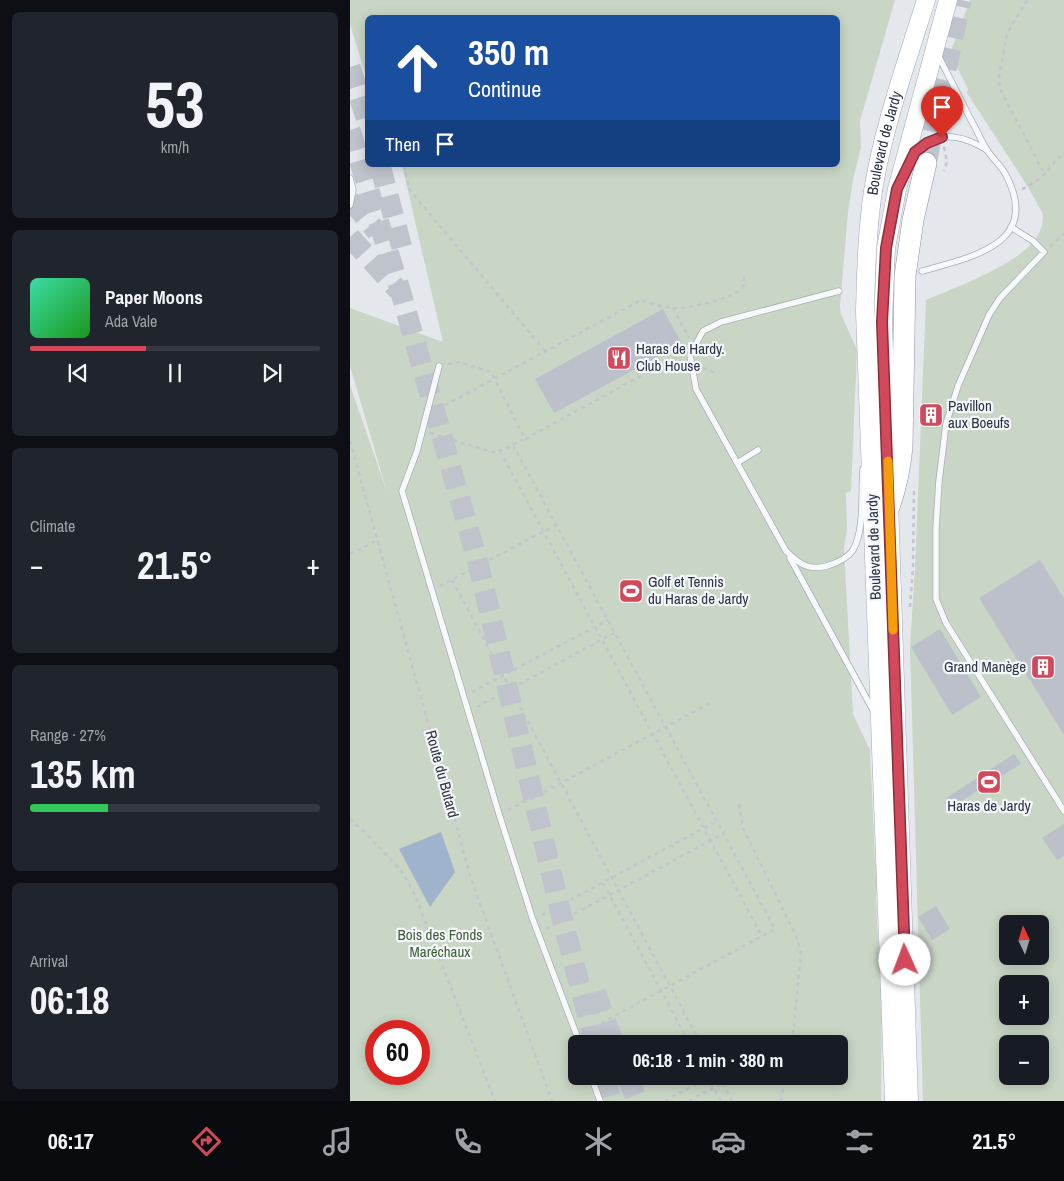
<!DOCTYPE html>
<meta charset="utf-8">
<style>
:root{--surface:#171b24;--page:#20242c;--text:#f1f3f6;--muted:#9ea1a6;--line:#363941;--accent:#d1495b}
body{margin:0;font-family:"Archivo Narrow",sans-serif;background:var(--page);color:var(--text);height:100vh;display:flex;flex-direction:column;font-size:19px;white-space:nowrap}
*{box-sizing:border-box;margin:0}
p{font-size:16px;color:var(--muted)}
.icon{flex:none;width:28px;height:28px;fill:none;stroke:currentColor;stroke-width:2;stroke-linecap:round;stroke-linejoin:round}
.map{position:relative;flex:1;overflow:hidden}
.sheet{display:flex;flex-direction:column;gap:12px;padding:12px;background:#0d0f14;width:350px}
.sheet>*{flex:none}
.hud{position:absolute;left:15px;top:15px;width:475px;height:152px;border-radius:8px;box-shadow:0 2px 12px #0003;background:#1a4fa0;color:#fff;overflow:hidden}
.needle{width:32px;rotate:356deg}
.tools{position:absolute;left:649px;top:915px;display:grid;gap:10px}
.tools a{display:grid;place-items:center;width:50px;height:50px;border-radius:8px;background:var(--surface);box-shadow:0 2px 12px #0003;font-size:25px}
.speed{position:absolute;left:15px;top:1020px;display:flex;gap:10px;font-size:25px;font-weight:700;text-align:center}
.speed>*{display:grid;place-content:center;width:65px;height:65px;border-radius:50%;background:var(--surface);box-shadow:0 2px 12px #0003;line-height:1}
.speed .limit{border:8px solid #d22;background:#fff;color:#111}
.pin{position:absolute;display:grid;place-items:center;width:42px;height:42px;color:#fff;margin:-51px -21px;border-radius:50% 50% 50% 0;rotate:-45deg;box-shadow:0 0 5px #0007}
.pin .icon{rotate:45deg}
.me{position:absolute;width:55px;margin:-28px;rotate:358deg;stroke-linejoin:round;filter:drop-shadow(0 0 4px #0008)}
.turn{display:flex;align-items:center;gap:18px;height:105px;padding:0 20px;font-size:22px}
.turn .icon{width:65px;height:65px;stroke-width:2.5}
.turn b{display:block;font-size:35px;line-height:42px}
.then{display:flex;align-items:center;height:48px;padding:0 20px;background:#0003;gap:10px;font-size:19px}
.big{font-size:38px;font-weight:700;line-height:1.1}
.sheet .card{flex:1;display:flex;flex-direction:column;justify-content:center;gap:8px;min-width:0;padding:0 18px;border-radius:8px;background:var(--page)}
.sheet .dial{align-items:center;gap:0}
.dial b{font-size:65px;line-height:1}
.song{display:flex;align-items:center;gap:15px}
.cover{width:60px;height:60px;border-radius:8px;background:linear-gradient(135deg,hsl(160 70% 55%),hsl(120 70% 35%))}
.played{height:5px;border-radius:2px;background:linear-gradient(90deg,var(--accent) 40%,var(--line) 40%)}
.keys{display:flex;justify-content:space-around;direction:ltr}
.heat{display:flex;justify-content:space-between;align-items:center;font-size:28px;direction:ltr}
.charge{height:8px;border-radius:4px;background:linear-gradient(90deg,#34c759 27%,var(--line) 0)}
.trip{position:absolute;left:218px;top:1035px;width:280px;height:50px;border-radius:8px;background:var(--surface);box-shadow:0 2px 12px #0003;font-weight:700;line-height:50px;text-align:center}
.dock{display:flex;height:80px;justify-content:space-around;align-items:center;background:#090b0e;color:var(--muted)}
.dock .icon{width:35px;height:35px}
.dock .current{color:var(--accent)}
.dock b{font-size:22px;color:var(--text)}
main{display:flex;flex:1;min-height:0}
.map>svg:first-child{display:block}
.green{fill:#c9d6c5;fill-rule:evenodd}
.water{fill:#9fb4cc}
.building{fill:#bbc0ca}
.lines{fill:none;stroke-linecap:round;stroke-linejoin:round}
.highway-tunnel{stroke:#bfc3cb;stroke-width:21;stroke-dasharray:21 11;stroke-linecap:butt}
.lane-casing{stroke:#a9aeb7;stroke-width:7}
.primary-casing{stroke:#a3abb8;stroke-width:19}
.highway-casing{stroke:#8b94a3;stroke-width:22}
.path{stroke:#c2c5cb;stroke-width:2.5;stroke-dasharray:4 4;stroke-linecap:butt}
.lane{stroke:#f7f8fa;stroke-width:5.5}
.primary{stroke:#fff;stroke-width:18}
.highway{stroke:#fff;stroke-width:21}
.route-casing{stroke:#882f3b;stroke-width:12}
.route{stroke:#d1495b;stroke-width:9}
.slow{stroke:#f59e0b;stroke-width:9}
.labels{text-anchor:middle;stroke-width:4.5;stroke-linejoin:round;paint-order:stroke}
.street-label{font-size:15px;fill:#2b3445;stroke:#f4f6f9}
.poi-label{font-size:15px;fill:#2b3445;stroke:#f4f6f9;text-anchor:start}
.park-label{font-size:15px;fill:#3f6138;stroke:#f4f6f9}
</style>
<main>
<section class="sheet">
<div class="card dial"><b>53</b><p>km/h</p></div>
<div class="card">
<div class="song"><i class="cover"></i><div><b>Paper Moons</b><p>Ada Vale</p></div></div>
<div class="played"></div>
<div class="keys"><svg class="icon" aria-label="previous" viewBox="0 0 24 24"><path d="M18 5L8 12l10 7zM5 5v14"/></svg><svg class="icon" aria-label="pause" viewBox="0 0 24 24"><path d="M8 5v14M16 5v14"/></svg><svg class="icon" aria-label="next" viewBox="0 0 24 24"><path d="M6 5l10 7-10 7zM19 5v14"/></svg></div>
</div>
<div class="card"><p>Climate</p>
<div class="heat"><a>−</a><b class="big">21.5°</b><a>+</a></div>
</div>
<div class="card"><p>Range · 27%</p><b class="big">135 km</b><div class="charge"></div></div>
<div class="card"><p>Arrival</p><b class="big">06:18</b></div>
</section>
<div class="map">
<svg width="714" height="1101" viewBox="0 0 714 1101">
<rect width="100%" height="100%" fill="#e4e7ec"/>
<g class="green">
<path d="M0 0H545L510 121 511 147 503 180 498 212 490 306 491 314 507 350 501 491 496 493 497 529 494 548 503 714 520 750 525 862C532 873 526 888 526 900 527 926 529 952 530 978L532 984 531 1101H0V385L37 492 0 366V308L93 342 52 165H488V18H18L17 79 0 24ZM26 1031H69V1074H26ZM226 1044H489V1076H226Z"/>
<path d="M620 0H714V1101H573L560 647 565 568 576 300C606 287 675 263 689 233 692 227 693 221 693 214L678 187 617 93 618 89 600 53ZM658 924H690V956H658ZM658 984H690V1016H658ZM658 1044H690V1076H658Z"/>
</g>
<polygon class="water" points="91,832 105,872 80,907 49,849"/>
<g class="building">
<polygon points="313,309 332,344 204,413 185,379"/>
<polygon points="572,405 590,406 590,425 571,424"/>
<polygon points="690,560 714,598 714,735 629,598"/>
<polygon points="590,629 631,697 602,715 561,647"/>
<polygon points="664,754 671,764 602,807 596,798"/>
<polygon points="714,824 714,856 707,860 692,838"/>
<polygon points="586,906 600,929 582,940 568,917"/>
</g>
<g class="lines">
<g class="highway-tunnel">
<polyline points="0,67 18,124"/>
<polyline points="0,130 51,293 128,563 211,914 245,1044"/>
<polyline points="576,163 611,0"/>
<polyline points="30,165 54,256"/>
<polyline points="0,201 10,211 27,232"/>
<polyline points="0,237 48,290"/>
<polyline points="245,992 264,1044"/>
<polyline points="254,1076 261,1101"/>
<polyline points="277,1076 287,1101"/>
</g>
<defs>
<g id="lane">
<path d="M563 156C566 151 570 148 574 145 595 130 617 138 637 150"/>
<polyline points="0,178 3,190 0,205"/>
<polyline points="661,227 683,241 694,252 650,298 639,315 608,386 596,424 589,481 586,528 586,599 596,623 714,811"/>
<path d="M572 271C622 257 692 244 656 175 651 166 643 159 637 150 631 141 627 130 621 120 610 98 599 77 588 55"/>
<path d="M489 291 371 322 353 331 340 355 346 389 436 551C449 564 459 571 477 566 487 563 497 559 503 550 515 529 511 492 513 469"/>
<polyline points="89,366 67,451 52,491 149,814 183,920 230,1044"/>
<polyline points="387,463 408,450"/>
<polyline points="440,558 524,712"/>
<polyline points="241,1076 250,1101"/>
</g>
<g id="primary">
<path id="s1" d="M544 1101 515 312C516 272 517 231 523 191 533 128 557 61 576 0"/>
<polyline points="559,1101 533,322 536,248 547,189 598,0"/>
</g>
<path id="highway" d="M539 507C546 487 550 468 552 447L555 276 563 220 576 163"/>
</defs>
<use href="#lane" class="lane-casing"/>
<use href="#primary" class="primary-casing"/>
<use href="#highway" class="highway-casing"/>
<g class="path">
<polyline points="677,0 657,34 649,77 650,89 694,173"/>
<polyline points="602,50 603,62"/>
<polyline points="593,127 598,98"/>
<polyline points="594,147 597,162 594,171"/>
<polyline points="54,165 59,189 195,351"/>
<path d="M672 189C689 183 702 165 714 152"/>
<polyline points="700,246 714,234"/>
<polyline points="323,308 339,338"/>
<polyline points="98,364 109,362 141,372 175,439 324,358 331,360"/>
<polyline points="353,368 366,373"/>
<path d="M88 409 291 300C301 303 314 308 325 308 337 309 389 298 393 286 394 283 394 277 394 274"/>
<polyline points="80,433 146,453 175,439"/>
<polyline points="0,441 121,879 202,1101"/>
<polyline points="163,445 425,929 235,1032"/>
<polyline points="150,451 412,936"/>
<polyline points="0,554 28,540"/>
<polyline points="102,580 351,1044"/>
<polyline points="90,586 206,525"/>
<polyline points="560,607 563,567 564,487"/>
<polyline points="122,692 258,620"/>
<polyline points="127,707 264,633"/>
<polyline points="389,804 393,828 446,936 451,953 442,1044"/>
<polyline points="158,810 211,783 362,702"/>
<polyline points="0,819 15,832 52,872 64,893 145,1101"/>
<polyline points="253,883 340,1044"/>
<polyline points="192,915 367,821"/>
<polyline points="196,929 373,834"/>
<polyline points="357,1076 371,1101"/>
<polyline points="369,1076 382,1101"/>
<polyline points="315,1101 362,1076"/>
<polyline points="339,1101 373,1083"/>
<polyline points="431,1101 435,1076"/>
</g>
<use href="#lane" class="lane"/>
<use href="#primary" class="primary"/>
<use href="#highway" class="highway"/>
</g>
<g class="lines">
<defs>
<polyline id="route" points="555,960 532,322 536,248 547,189 565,152 577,143 592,137"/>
</defs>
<use href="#route" class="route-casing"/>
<use href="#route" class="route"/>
<polyline class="slow" points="538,461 543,630"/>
</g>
<defs>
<symbol id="restaurant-square" viewBox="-11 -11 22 22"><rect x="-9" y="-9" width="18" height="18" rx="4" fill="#d1495b" stroke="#f4f6f9"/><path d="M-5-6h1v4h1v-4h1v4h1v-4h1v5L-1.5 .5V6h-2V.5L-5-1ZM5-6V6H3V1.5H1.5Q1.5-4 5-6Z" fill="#fff"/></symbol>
<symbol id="building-square" viewBox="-11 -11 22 22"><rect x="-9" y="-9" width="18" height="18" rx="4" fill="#d1495b" stroke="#f4f6f9"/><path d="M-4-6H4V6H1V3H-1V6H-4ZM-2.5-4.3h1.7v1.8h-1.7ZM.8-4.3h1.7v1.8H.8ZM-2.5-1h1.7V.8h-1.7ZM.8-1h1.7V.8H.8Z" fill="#fff"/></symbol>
<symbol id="stadium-square" viewBox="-11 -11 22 22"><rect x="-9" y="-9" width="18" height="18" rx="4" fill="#d1495b" stroke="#f4f6f9"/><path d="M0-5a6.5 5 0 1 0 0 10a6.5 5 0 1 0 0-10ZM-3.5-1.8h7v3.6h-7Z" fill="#fff"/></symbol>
</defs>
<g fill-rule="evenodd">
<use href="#restaurant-square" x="255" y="344" width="28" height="28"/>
<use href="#building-square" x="567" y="401" width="28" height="28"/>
<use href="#stadium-square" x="267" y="577" width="28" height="28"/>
<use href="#building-square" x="679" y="653" width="28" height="28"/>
<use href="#stadium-square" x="625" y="768" width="28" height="28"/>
</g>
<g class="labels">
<g class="street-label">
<text dy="5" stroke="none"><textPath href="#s1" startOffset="960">Boulevard de Jardy</textPath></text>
<text transform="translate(524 547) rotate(-92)" y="5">Boulevard de Jardy</text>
<text transform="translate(92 774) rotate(75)" y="5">Route du Butard</text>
</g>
<g class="poi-label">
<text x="286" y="354">Haras de Hardy.<tspan x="286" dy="17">Club House</tspan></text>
<text x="598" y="411">Pavillon<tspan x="598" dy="17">aux Boeufs</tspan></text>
<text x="298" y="587">Golf et Tennis<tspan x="298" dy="17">du Haras de Jardy</tspan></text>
<text x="676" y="672" text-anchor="end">Grand Manège</text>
<text x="639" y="811" text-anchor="middle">Haras de Jardy</text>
</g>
<g class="park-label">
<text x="90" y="940">Bois des Fonds<tspan x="90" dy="17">Maréchaux</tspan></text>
</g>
</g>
</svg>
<div class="tools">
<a><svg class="needle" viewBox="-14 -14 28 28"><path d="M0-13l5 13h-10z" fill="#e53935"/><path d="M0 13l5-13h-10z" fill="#9ea1a6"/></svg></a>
<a>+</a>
<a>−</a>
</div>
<div class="speed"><div class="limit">60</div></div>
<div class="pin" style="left:592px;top:137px;background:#d93025"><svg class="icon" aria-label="arrive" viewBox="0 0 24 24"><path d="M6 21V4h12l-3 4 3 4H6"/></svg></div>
<svg class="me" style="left:555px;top:960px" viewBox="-20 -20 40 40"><circle r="19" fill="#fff"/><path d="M0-13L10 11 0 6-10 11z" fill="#d1495b"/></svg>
<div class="trip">06:18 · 1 min · 380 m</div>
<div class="hud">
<div class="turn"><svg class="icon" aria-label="ahead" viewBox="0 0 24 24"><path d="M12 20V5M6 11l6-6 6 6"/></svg><div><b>350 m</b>Continue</div></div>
<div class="then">Then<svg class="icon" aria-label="arrive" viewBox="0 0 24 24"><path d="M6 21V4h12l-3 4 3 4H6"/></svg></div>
</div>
</div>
</main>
<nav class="dock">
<b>06:17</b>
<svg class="icon current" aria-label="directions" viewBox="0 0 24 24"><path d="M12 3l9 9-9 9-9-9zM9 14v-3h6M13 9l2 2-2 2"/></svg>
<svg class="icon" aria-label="music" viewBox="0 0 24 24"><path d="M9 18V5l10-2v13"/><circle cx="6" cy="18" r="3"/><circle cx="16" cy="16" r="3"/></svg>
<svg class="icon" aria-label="phone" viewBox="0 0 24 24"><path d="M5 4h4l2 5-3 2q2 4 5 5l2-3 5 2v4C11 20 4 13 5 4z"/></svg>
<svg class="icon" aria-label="climate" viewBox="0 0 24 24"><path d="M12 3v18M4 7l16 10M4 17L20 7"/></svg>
<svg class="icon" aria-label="car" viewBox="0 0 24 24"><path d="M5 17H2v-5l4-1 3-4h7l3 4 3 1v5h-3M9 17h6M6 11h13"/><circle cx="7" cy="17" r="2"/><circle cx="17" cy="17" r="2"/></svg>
<svg class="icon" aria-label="filters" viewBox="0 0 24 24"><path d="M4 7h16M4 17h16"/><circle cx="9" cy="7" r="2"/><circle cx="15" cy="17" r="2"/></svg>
<b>21.5°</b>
</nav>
